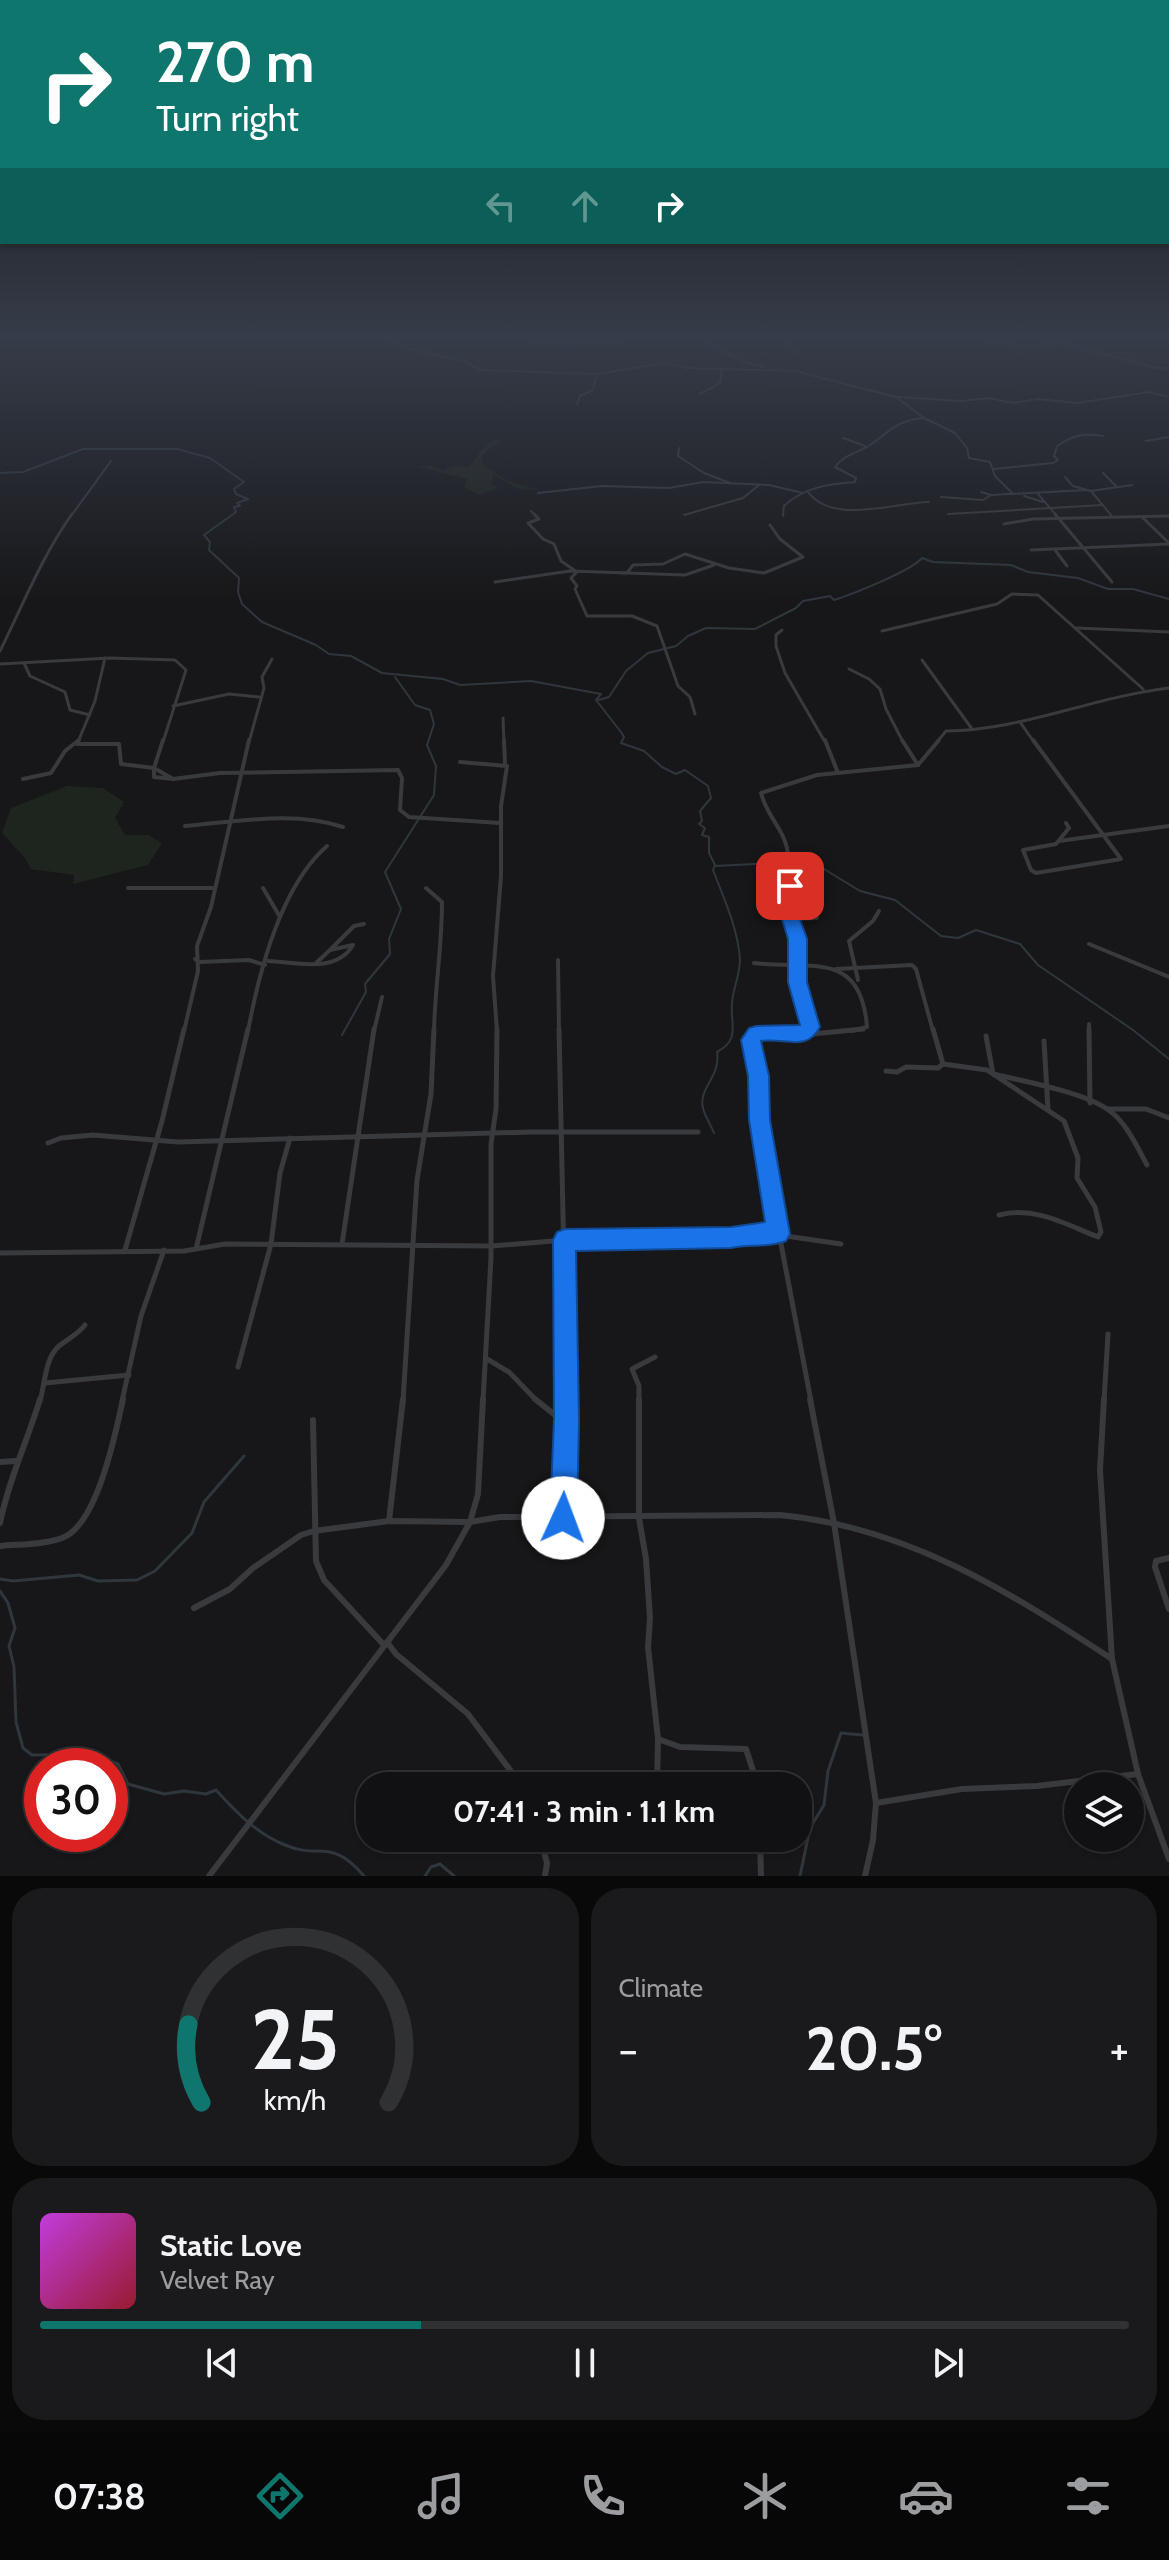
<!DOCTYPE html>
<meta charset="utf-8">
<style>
:root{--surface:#111113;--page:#1a1a1c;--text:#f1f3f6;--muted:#9c9da0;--line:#303133;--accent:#0f766e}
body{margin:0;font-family:Cabin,sans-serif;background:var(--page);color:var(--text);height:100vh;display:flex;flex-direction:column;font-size:30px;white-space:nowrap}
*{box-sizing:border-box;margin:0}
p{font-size:26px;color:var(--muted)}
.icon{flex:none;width:44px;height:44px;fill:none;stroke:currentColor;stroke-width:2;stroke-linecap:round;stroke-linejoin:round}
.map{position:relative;height:1876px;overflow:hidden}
.panel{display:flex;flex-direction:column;gap:12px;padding:12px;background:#09090a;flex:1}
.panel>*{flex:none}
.hud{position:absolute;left:0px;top:0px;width:1170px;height:244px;box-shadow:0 2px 6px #0004,0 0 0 2px var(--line);background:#0f766e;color:#fff;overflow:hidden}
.buttons{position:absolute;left:1064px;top:1772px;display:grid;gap:16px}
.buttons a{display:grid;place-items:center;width:80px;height:80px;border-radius:50%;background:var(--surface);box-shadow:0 2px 6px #0004,0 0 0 2px var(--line);font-size:40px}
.speed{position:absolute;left:24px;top:1748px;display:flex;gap:16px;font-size:40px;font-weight:700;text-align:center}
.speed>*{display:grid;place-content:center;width:104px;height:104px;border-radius:50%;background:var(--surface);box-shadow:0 2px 6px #0004,0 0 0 2px var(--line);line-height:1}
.speed .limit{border:12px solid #d22;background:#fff;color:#111}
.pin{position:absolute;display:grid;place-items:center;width:68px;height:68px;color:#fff;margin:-34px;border-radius:16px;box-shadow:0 4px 12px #0006}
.me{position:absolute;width:88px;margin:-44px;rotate:2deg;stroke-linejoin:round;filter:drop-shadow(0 0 6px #0008)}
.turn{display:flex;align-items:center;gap:28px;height:168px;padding:0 24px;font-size:36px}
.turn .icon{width:104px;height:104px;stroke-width:2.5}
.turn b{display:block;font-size:56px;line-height:68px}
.lanes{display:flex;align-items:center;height:76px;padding:0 24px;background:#0003;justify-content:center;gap:40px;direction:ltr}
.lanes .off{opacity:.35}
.big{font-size:60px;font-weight:700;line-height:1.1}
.panel .widget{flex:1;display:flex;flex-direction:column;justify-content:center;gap:12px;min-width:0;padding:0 28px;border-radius:32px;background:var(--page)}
.panel .dial{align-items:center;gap:0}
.dial svg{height:208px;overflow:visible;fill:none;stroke:var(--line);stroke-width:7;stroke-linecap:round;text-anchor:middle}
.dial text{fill:var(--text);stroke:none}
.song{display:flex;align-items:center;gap:24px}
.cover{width:96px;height:96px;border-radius:12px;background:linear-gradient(135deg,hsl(290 70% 55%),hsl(350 70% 35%))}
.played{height:8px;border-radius:4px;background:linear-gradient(90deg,var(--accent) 35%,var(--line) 35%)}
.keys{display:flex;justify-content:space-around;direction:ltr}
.heat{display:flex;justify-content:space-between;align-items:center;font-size:44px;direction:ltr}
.panel .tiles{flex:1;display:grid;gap:12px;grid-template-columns:1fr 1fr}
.widget:last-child{grid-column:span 2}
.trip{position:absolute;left:356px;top:1772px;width:456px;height:80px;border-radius:32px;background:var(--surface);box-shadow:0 2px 6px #0004,0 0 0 2px var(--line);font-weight:700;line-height:80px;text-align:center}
.menu{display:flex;height:128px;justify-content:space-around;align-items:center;background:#070708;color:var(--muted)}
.menu .icon{width:56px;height:56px}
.menu .on{color:var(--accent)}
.menu b{font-size:36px;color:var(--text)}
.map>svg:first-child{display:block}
.green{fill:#1e241e}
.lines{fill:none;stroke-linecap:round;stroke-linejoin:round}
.stream-far1{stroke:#2f373c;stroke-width:2}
.stream{stroke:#2f373c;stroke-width:3}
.street-far4{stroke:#393a3e;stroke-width:2}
.street-far3{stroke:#393a3e;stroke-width:3}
.street-far2{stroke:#393a3e;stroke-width:4}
.street-far1{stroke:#393a3e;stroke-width:5}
.street{stroke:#393a3e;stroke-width:6}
.route{fill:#1a73e8;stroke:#114b97;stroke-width:2}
</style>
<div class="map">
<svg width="1169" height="1876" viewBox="0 0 1169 1876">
<rect width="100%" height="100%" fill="#171719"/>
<g class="green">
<path d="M503 438 482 455 483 465 506 480 538 490 515 488 493 474 492 484 498 488 479 495 464 487 467 479 415 466H435L443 471 452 466 469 467C480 456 483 440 503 438Z"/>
<polygon points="67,786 103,788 124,802 115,818 125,835 148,835 162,843 148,865 73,884 74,875 31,869 25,858 2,833 11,808"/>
</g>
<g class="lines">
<g class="stream-far1">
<polyline points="527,340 566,344 624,340"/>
<polyline points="786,340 799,354"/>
<path d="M0 473 23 472 83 449H177L210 458 244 482 234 489 236 494 248 499 237 503 240 506 234 507 236 512 204 535 210 542 209 550 239 578 238 592 242 604 262 622 316 645 329 654 351 656 382 673 443 679 460 685 531 681 601 694 596 700 621 732 624 737 621 743 644 751 662 767 676 774 685 770 708 786 711 798 700 811 702 821 699 824 705 828 702 835 709 837V853L715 865 713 870C724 899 738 928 740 960 740 974 733 989 732 1003 730 1025 741 1039 717 1052 721 1077 698 1088 703 1108 705 1117 711 1125 714 1133"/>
<path d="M598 700 609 697 626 671 648 653 676 646 688 636 706 628 755 629 796 608 803 601 830 596 834 600C853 594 911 571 922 558L933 562 1011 565 1028 572 1078 578 1108 589H1133L1169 599"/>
<polyline points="715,866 795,862 819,866 860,891 895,900 941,936 958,938 976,930 1020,944 1038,965 1133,1030 1169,1059"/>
<polyline points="342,1035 366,992 365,984 390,954 389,939 401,909 385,872 434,795 436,766 427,745 434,724 430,710 415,705 395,677"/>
</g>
<g class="stream">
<polyline points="0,1579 13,1581 79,1575 98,1581 137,1580 155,1571 192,1533 204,1502 244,1456"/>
<path d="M0 1591 8 1603 15 1628 9 1646 14 1667 16 1722 23 1748 32 1755 92 1754 118 1764 128 1784 164 1794 184 1791 206 1794 216 1790C236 1812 257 1834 285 1845 320 1860 331 1837 364 1876"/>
<polyline points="425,1876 431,1867 440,1864 454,1876"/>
<polyline points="800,1876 810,1828 824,1805 828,1771 841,1733 862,1735"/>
</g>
<g class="street-far4">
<polyline points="390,340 405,348 464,361 481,370 596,374"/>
<polyline points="706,340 741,361 765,367"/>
<polyline points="987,340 1024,346 1063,343 1156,368 1169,368"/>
<polyline points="700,394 720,383 722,367"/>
<polyline points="898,397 961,401 989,398 1013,403 1038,399 1077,403 1149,392 1169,397"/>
<polyline points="577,404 580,396 593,390 597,374 665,363 687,368 795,371 896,397 924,418 955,433 967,448 969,458 990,462 995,476 1013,494"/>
<polyline points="843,438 865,446"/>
<polyline points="1146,441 1169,437"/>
<polyline points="679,448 678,456 704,473 730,483"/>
<path d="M993 469 1053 463 1058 460 1054 456 1057 446C1073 435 1084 433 1103 436"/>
<polyline points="1103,473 1116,486"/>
<polyline points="1065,477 1073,486 1091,491 1111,515"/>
<polyline points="1091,491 1132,485"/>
<path d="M808 492C833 525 892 503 929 502"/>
<polyline points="981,492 991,495 1087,490"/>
<polyline points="538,493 602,486 669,488 703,482 769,485 803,493"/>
<polyline points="1038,494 1057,516"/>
<polyline points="1024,496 1043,502"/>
<polyline points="941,497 983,500 991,495"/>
<polyline points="531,511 536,516"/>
<polyline points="948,514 1103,505"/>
<polyline points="684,515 743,498 759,485"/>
<polyline points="71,516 111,461"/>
<path d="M783 516 784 506C804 487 829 484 855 482L856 478 835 467C844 454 861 452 873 443 892 429 899 420 924 418"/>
<polyline points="1159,516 1168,516"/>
</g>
<g class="street-far3">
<polyline points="534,514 539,519 528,523 543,539 554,544 561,561 577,572 571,578 577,586 575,589 587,616 632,616 657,626 678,686 690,697 695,714"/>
<polyline points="1055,514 1112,582"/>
<polyline points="1142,517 1169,543"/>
<polyline points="1004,524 1033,519 1168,516"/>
<polyline points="1031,550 1169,544"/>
<polyline points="1055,550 1067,566"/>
<polyline points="621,573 627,573 633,565 663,564 685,554 729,568 764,573 803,557 780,539 770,525"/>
<polyline points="495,582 570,571 685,575 714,565"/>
<polyline points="1077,628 1169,632"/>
<polyline points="782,630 776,635 776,646 785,673 825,742"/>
<polyline points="882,631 997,604 1012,594 1038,595 1143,689"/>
<path d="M0 651C23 605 42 556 72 514"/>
<polyline points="922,660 972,729"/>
<polyline points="24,663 30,676 65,692 70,710 90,715"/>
<polyline points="0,664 110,658 175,660 186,670 163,742"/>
<polyline points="849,669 869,679 880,689 886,709 903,742"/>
<polyline points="173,706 229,694 259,697"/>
<polyline points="503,718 504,742"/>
<polyline points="1020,722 1034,742"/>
<polyline points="78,742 95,701 105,658"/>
<polyline points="249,742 264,688 262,677 272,659"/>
<path d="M937 742 946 731C1023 730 1093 697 1169 688"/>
</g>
<g class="street-far2">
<polyline points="163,740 154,768 173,779 220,773 398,770 402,778 400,810 409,817 500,823"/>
<polyline points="504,740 505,764"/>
<polyline points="825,740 838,773"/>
<polyline points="902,740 918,765"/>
<polyline points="1033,740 1121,859 1036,873 1031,870 1023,850 1056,844 1069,828 1066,823"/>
<polyline points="77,744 119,744 121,764 154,768 154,777 173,779"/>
<polyline points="460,762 507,766 501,806 501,876 493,976 497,1031"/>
<polyline points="23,779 51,773 65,751 79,740"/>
<path d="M185 826C236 822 294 810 343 827"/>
<polyline points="1059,841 1169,826"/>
<path d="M788 858C788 832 767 818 761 793L817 775 918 765 939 740"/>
<polyline points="780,866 788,869 791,920 797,939 798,982 810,1027 806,1031"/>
<polyline points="128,888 212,888"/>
<polyline points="263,888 280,917"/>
<path d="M426 888 442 902C442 946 435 987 434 1031"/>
<polyline points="791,919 817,918"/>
<polyline points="1089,944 1169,977"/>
<polyline points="331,949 354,926 364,924"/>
<polyline points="195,959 199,962 249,960 265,965"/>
<polyline points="558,960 559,1031"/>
<path d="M268 961C296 962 336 974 353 945L330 950 316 963"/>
<path d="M754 963C813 970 861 950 867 1027L852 1031"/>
<polyline points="836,969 912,965 916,969 933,1031"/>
<polyline points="858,980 849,941 873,921 879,911"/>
<polyline points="1089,1024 1089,1031"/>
<polyline points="184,1031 198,971 197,946 211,907 249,740"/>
<path d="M248 1031C259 972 281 886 327 846"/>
<polyline points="374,1031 382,997"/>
</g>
<g class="street-far1">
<polyline points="559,1029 567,1401"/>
<polyline points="808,1029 802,1035 756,1034 751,1040 759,1076 765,1160 811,1401"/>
<polyline points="933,1029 943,1064"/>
<polyline points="1089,1029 1090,1103"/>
<polyline points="802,1035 863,1029"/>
<path d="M986 1036 993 1074C1023 1081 1082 1092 1107 1109 1126 1121 1137 1147 1147 1165"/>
<polyline points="1044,1041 1048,1110"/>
<path d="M886 1071 897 1072 906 1067 938 1068 943 1064 987 1070 1064 1121 1078 1158 1077 1178 1095 1207 1101 1232 1098 1237C1065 1224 1035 1206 999 1215"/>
<polyline points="1108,1109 1146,1109 1169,1118"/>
<polyline points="48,1143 61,1138 93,1135 178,1142 531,1132 698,1132"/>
<polyline points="342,1244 374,1029"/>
<polyline points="196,1249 248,1029"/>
<polyline points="125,1250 162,1121 184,1029"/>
<polyline points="0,1253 184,1251 225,1244 492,1246 565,1240 731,1238 772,1234 841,1244"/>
<polyline points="487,1359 509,1372 537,1401"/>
<polyline points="238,1367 271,1244 280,1173 290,1138"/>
<polyline points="45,1383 129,1375"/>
<path d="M40 1401C45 1384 45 1358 59 1346 69 1338 77 1335 85 1325"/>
<polyline points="122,1401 141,1316 164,1250"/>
<polyline points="403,1401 417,1180 431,1094 434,1029"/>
<polyline points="483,1401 491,1258 491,1144 496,1109 497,1029"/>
<polyline points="639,1401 639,1386 632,1369 655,1357"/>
<polyline points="1104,1401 1108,1334"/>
</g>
<g class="street">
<polyline points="535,1399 555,1415 567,1419"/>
<polyline points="639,1399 639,1518 646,1559 650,1618 648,1647 658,1739 680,1747 746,1749 758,1786"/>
<polyline points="810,1399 834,1523 876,1803 873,1840 865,1876"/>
<polyline points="1104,1399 1100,1470 1112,1659 1138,1774 1169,1859"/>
<polyline points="313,1420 316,1561 324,1580 384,1645"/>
<polyline points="0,1462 16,1461"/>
<polyline points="563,1518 567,1399"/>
<polyline points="389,1521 403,1399"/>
<path d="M0 1523C9 1479 27 1442 40 1399"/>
<path d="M0 1546C20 1544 43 1545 62 1538 97 1526 116 1432 123 1399"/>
<polyline points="1169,1558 1156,1561 1155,1567 1169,1609"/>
<path d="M194 1608 230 1589 253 1568 301 1535 314 1531 389 1521 470 1522 500 1517 780 1515C907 1527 1008 1591 1112 1659"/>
<polyline points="387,1642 396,1654 468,1714 522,1786"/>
<polyline points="657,1786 658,1739"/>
<polyline points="876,1803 962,1789 1037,1786 1138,1774"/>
<polyline points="540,1838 547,1863 545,1876"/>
<polyline points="760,1838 761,1876"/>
<polyline points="209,1876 446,1565 470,1522 478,1494 483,1399"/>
</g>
</g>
<linearGradient id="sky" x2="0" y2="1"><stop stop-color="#0d0d0e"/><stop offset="0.56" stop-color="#363c49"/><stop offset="1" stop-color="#363c49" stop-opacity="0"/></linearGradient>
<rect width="1169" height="602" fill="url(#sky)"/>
<path class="route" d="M790 879 799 886 800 919 807 939V982L820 1027C806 1053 785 1037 761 1041L769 1076 770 1120 790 1234 786 1241C769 1248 749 1244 731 1248L576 1251 579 1419 577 1518 573 1527 563 1531 554 1527 550 1518 554 1419 553 1240 557 1232 565 1229 731 1227 765 1222 749 1120 748 1076 741 1040 749 1028 756 1026 800 1025 788 982V939L782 919 781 886Z"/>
</svg>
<div class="buttons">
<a><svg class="icon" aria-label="layers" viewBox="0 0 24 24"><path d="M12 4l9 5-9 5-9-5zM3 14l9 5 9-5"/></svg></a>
</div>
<div class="speed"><div class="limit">30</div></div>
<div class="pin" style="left:790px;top:886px;background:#d93025"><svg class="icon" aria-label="arrive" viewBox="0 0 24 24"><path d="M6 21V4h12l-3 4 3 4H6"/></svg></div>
<svg class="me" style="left:563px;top:1518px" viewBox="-20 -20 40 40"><circle r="19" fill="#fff"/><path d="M0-13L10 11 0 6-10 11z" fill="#1a73e8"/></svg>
<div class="trip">07:41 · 3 min · 1.1 km</div>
<div class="hud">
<div class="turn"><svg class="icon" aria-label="right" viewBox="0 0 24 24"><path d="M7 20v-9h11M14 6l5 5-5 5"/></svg><div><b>270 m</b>Turn right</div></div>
<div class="lanes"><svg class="icon off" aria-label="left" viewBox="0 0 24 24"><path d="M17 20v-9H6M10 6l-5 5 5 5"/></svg><svg class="icon off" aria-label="ahead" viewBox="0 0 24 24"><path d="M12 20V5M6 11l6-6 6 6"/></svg><svg class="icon" aria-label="right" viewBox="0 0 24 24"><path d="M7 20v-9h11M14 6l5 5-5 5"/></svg></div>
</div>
</div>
<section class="panel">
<div class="tiles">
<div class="widget dial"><svg viewBox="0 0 100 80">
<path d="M14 69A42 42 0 1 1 86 69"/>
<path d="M14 69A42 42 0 0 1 9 39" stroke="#0f766e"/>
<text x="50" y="56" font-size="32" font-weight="700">25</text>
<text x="50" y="72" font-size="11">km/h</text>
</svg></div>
<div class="widget"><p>Climate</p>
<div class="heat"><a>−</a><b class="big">20.5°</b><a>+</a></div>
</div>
<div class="widget">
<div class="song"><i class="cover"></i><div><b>Static Love</b><p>Velvet Ray</p></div></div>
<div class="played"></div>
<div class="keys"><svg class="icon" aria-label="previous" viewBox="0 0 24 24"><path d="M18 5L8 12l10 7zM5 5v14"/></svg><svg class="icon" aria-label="pause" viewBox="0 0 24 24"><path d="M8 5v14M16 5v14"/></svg><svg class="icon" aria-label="next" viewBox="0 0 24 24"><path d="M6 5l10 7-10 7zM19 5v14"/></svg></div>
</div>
</div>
</section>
<nav class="menu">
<b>07:38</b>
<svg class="icon on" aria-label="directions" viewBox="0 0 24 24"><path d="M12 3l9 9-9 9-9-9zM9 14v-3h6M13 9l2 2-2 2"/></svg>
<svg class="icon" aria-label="music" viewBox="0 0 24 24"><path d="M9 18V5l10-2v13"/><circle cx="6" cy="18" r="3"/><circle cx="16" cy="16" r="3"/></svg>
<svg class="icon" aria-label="phone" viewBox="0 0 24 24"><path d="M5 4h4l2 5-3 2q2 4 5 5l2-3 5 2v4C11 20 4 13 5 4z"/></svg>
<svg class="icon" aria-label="climate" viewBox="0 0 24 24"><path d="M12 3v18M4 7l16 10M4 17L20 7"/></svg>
<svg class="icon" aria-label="car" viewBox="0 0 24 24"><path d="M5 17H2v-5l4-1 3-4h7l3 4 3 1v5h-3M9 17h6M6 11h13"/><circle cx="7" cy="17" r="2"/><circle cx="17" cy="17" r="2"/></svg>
<svg class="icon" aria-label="filters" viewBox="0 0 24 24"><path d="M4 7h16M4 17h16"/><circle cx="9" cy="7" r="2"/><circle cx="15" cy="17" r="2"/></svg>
</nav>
